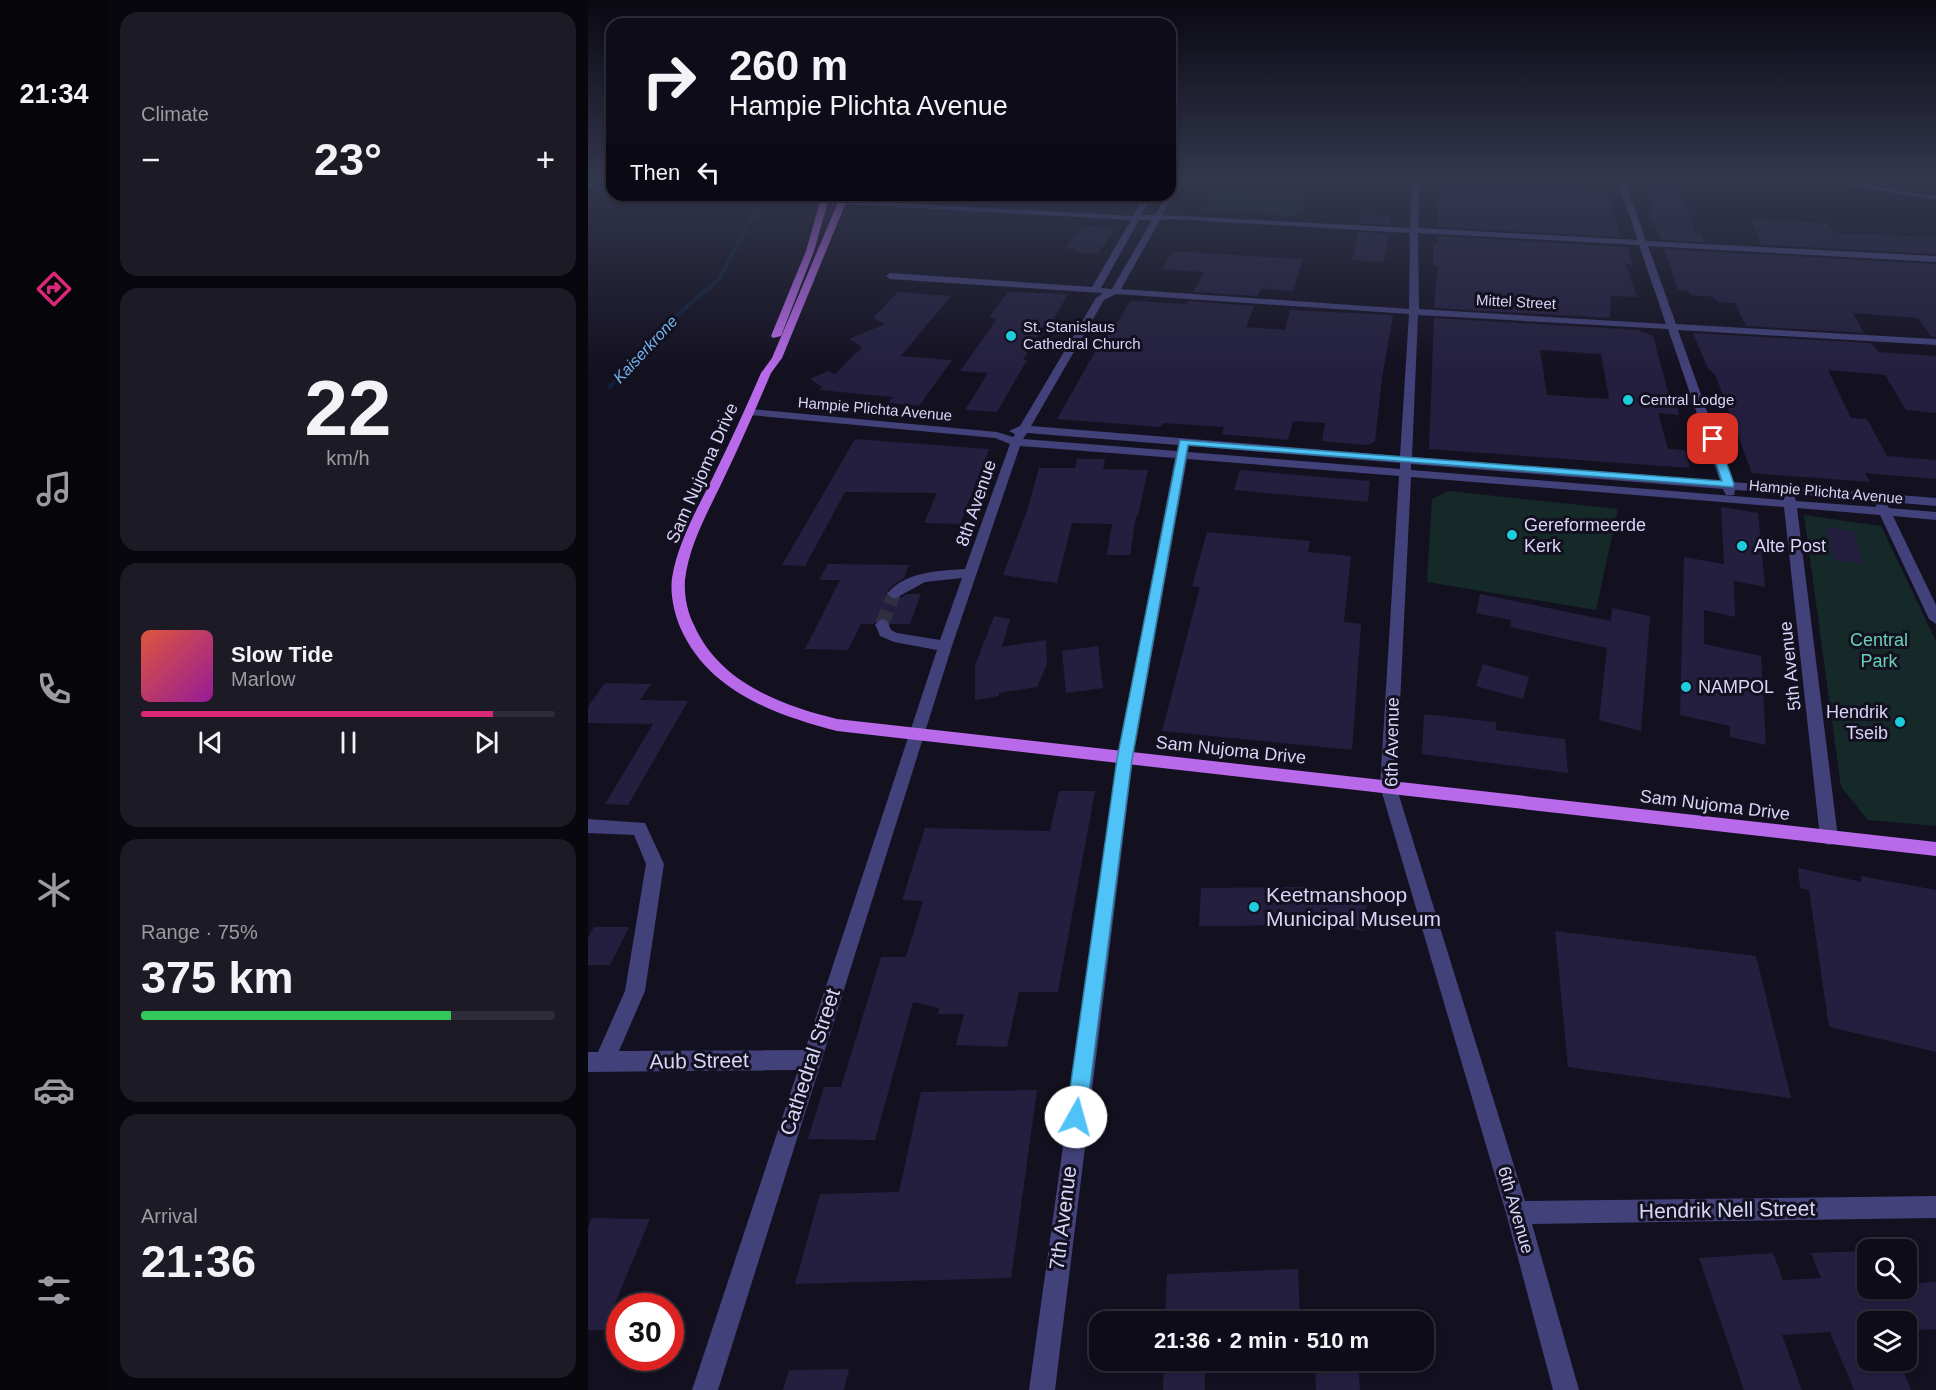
<!DOCTYPE html>
<meta charset="utf-8">
<style>
:root{--surface:#0e0c18;--page:#1c1a25;--text:#f1f3f6;--muted:#9b9ba2;--line:#2e2c37;--accent:#db2777}
body{margin:0;font-family:Helvetica,sans-serif;background:var(--page);color:var(--text);height:100vh;display:flex;flex-direction:column;font-size:22px;white-space:nowrap}
*{box-sizing:border-box;margin:0}
p{font-size:20px;color:var(--muted)}
.icon{flex:none;width:33px;height:33px;fill:none;stroke:currentColor;stroke-width:2;stroke-linecap:round;stroke-linejoin:round}
.map{position:relative;flex:1;overflow:hidden}
.details{display:flex;flex-direction:column;gap:12px;padding:12px;background:#08070d;width:480px}
.details>*{flex:none}
.top-card{position:absolute;left:18px;top:18px;width:570px;height:183px;border-radius:18px;box-shadow:0 3px 9px #0003,0 0 0 2px var(--line);background:#0e0c18;color:var(--text);overflow:hidden}
.controls{position:absolute;left:1269px;top:1239px;display:grid;gap:12px}
.controls a{display:grid;place-items:center;width:60px;height:60px;border-radius:12px;background:var(--surface);box-shadow:0 3px 9px #0003,0 0 0 2px var(--line);font-size:30px}
.speed{position:absolute;left:18px;top:1293px;display:flex;gap:12px;font-size:30px;font-weight:700;text-align:center}
.speed>*{display:grid;place-content:center;width:78px;height:78px;border-radius:50%;background:var(--surface);box-shadow:0 3px 9px #0003,0 0 0 2px var(--line);line-height:1}
.speed .limit{border:9px solid #d22;background:#fff;color:#111}
.pin{position:absolute;display:grid;place-items:center;width:51px;height:51px;color:#fff;margin:-26px;border-radius:12px;box-shadow:0 3px 9px #0006}
.me{position:absolute;width:66px;margin:-33px;rotate:7deg;stroke-linejoin:round;filter:drop-shadow(0 0 4px #0008)}
.turn{display:flex;align-items:center;gap:21px;height:126px;padding:0 24px;font-size:27px}
.turn .icon{width:78px;height:78px;stroke-width:2.5}
.turn b{display:block;font-size:42px;line-height:51px}
.then{display:flex;align-items:center;height:57px;padding:0 24px;background:#0003;gap:12px;font-size:22px}
.big{font-size:45px;font-weight:800;line-height:1.1}
.details .widget{flex:1;display:flex;flex-direction:column;justify-content:center;gap:9px;min-width:0;padding:0 21px;border-radius:18px;background:var(--page)}
.details .dial{align-items:center;gap:0}
.dial b{font-size:78px;line-height:1}
.song{display:flex;align-items:center;gap:18px}
.cover{width:72px;height:72px;border-radius:9px;background:linear-gradient(135deg,hsl(10 70% 55%),hsl(300 70% 35%))}
.played{height:6px;border-radius:3px;background:linear-gradient(90deg,var(--accent) 85%,var(--line) 85%)}
.keys{display:flex;justify-content:space-around;direction:ltr}
.heat{display:flex;justify-content:space-between;align-items:center;font-size:33px;direction:ltr}
.charge{height:9px;border-radius:4px;background:linear-gradient(90deg,#34c759 75%,var(--line) 0)}
.trip{position:absolute;left:501px;top:1311px;width:345px;height:60px;border-radius:18px;background:var(--surface);box-shadow:0 3px 9px #0003,0 0 0 2px var(--line);font-weight:800;line-height:60px;text-align:center}
main{display:flex;flex:1;min-height:0}
.dock{display:flex;flex-direction:column;width:108px;justify-content:space-around;align-items:center;background:#06050a;color:var(--muted)}
.dock .icon{width:42px;height:42px}
.dock .current{color:var(--accent)}
.dock b{font-size:27px;color:var(--text)}
.map>svg:first-child{display:block}
.green{fill:#142928}
.lines{fill:none;stroke-linecap:round;stroke-linejoin:round}
.stream-far1{stroke:#102039;stroke-width:4}
.stream{stroke:#102039;stroke-width:4.5}
.building{fill:#241f3f;fill-rule:evenodd}
.minor-tunnel{stroke:#312e41;stroke-width:14;stroke-dasharray:14 7;stroke-linecap:butt}
.minor{fill:#424179;fill-rule:evenodd}
.major{fill:#b96aeb;fill-rule:evenodd}
.rail{stroke:#1dcddd;stroke-width:2;stroke-dasharray:5 4;stroke-linecap:butt}
.route{fill:#4fc3f7;stroke:#337fa1;stroke-width:1.5}
.poi-dot{fill:#1dcddd;stroke:#131020;stroke-width:2}
.labels{text-anchor:middle;stroke-width:6;stroke-linejoin:round;paint-order:stroke}
.far-street-label{font-size:15px;fill:#d8d5f9;stroke:#131020}
.far-poi-label{font-size:15px;fill:#d8d5f9;stroke:#131020;text-anchor:start}
.far-water-label{font-size:16px;font-style:italic;fill:#70b5ec;stroke:#131020}
.street-label{font-size:18px;fill:#d8d5f9;stroke:#131020}
.poi-label{font-size:18px;fill:#d8d5f9;stroke:#131020;text-anchor:start}
.park-label{font-size:18px;fill:#6ad0b5;stroke:#131020}
.near-poi-label{font-size:21px;fill:#d8d5f9;stroke:#131020;text-anchor:start}
.near-street-label{font-size:21px;fill:#d8d5f9;stroke:#131020}
</style>
<main>
<nav class="dock">
<b>21:34</b>
<svg class="icon current" aria-label="directions" viewBox="0 0 24 24"><path d="M12 3l9 9-9 9-9-9zM9 14v-3h6M13 9l2 2-2 2"/></svg>
<svg class="icon" aria-label="music" viewBox="0 0 24 24"><path d="M9 18V5l10-2v13"/><circle cx="6" cy="18" r="3"/><circle cx="16" cy="16" r="3"/></svg>
<svg class="icon" aria-label="phone" viewBox="0 0 24 24"><path d="M5 4h4l2 5-3 2q2 4 5 5l2-3 5 2v4C11 20 4 13 5 4z"/></svg>
<svg class="icon" aria-label="climate" viewBox="0 0 24 24"><path d="M12 3v18M4 7l16 10M4 17L20 7"/></svg>
<svg class="icon" aria-label="car" viewBox="0 0 24 24"><path d="M5 17H2v-5l4-1 3-4h7l3 4 3 1v5h-3M9 17h6M6 11h13"/><circle cx="7" cy="17" r="2"/><circle cx="17" cy="17" r="2"/></svg>
<svg class="icon" aria-label="filters" viewBox="0 0 24 24"><path d="M4 7h16M4 17h16"/><circle cx="9" cy="7" r="2"/><circle cx="15" cy="17" r="2"/></svg>
</nav>
<section class="details">
<div class="widget"><p>Climate</p>
<div class="heat"><a>−</a><b class="big">23°</b><a>+</a></div>
</div>
<div class="widget dial"><b>22</b><p>km/h</p></div>
<div class="widget">
<div class="song"><i class="cover"></i><div><b>Slow Tide</b><p>Marlow</p></div></div>
<div class="played"></div>
<div class="keys"><svg class="icon" aria-label="previous" viewBox="0 0 24 24"><path d="M18 5L8 12l10 7zM5 5v14"/></svg><svg class="icon" aria-label="pause" viewBox="0 0 24 24"><path d="M8 5v14M16 5v14"/></svg><svg class="icon" aria-label="next" viewBox="0 0 24 24"><path d="M6 5l10 7-10 7zM19 5v14"/></svg></div>
</div>
<div class="widget"><p>Range · 75%</p><b class="big">375 km</b><div class="charge"></div></div>
<div class="widget"><p>Arrival</p><b class="big">21:36</b></div>
</section>
<div class="map">
<svg width="1348" height="1390" viewBox="0 0 1348 1390">
<rect width="100%" height="100%" fill="#131020"/>
<g class="green">
<polygon points="628,190 714,195 707,216 617,211"/>
<polygon points="861,491 1030,509 1008,610 839,582 844,499"/>
<polygon points="1216,515 1293,526 1348,641 1348,826 1280,820 1253,787"/>
</g>
<g class="lines">
<polyline class="stream-far1" points="88,316 131,279 170,206 173,195"/>
<polyline class="stream" points="22,387 68,332 90,315"/>
</g>
<g class="building">
<polygon points="850,178 933,181 934,187 1018,191 1033,237 850,227"/>
<polygon points="1051,178 1087,178 1108,233 1113,233 1117,242 1073,240 1060,212 1065,212"/>
<polygon points="773,215 803,217 802,225 772,223"/>
<polygon points="1163,219 1239,223 1246,233 1348,237 1348,254 1173,245"/>
<polygon points="494,226 501,226 527,228 510,254 486,252 488,249 478,248"/>
<polygon points="770,232 801,234 796,262 764,260"/>
<polygon points="849,236 1039,247 1045,265 1038,264 1049,297 1023,296 1022,318 846,308 850,266 845,266 845,244 849,244"/>
<polygon points="1076,249 1348,264 1348,337 1343,336 1330,318 1265,313 1276,333 1158,326 1147,303 1129,302 1126,297 1103,295 1101,291 1090,290"/>
<polygon points="585,251 678,257 715,259 705,291 673,289 670,296 605,292 616,272 574,269"/>
<polygon points="310,292 363,296 313,356 364,360 331,406 300,403 305,397 231,390 234,387 222,379 240,371 247,374 274,347 261,339 297,324 285,318"/>
<polygon points="420,292 480,294 464,322 458,321 435,360 439,360 409,412 377,410 400,373 372,371 408,320 401,317"/>
<polygon points="542,301 599,304 600,301 666,306 658,327 697,330 702,310 805,315 794,378 787,442 778,445 734,441 737,423 705,421 700,440 634,434 636,427 575,423 573,427 469,419 517,334 519,335 527,321 530,322"/>
<path d="M846 318 1050 330 1065 336 1081 395 1086 396 1091 415 1070 413 1080 449 1097 450 1102 468 841 449ZM952 350 1013 354 1021 399 959 395Z"/>
<polygon points="1105,333 1283,343 1291,352 1348,356 1348,413 1318,410 1297,375 1240,370 1263,418 1279,419 1299,456 1348,460 1348,479 1277,473 1282,482 1164,473 1127,374 1120,369"/>
<polygon points="267,439 401,449 372,524 336,523 349,493 257,492 217,566 194,565"/>
<polygon points="489,459 517,459 515,469 560,470 550,516 548,516 542,555 519,555 524,524 484,523 469,583 415,575 439,511 451,468 487,468"/>
<polygon points="652,470 782,481 780,502 646,490"/>
<polygon points="1133,507 1170,513 1177,587 1146,581 1147,617 1116,610 1116,644 1173,656 1178,745 1142,737 1142,726 1092,715 1096,557 1136,564"/>
<polygon points="1238,527 1266,531 1275,564 1246,560"/>
<polygon points="619,532 722,541 720,552 763,556 756,622 773,624 764,750 574,731 612,587 604,586"/>
<polygon points="240,564 321,565 316,578 305,585 297,594 307,601 319,594 333,594 322,624 303,624 300,619 293,617 285,624 273,624 260,650 217,649 252,580 231,580"/>
<polygon points="892,594 1023,621 1024,608 1062,616 1053,731 1011,720 1019,648 922,627 923,620 888,613"/>
<polygon points="406,616 422,619 414,647 458,640 459,664 449,687 411,693 411,696 387,700 387,666"/>
<polygon points="510,646 515,688 478,693 474,651"/>
<polygon points="895,664 941,677 935,699 888,686"/>
<polygon points="17,683 63,684 52,700 100,701 40,805 17,804 65,724 0,723 0,707"/>
<polygon points="836,714 908,722 908,730 977,739 980,773 834,754"/>
<polygon points="471,791 507,791 470,992 431,992 419,1047 368,1045 376,1014 350,1014 351,1008 325,1002 287,1140 220,1139 236,1087 253,1087 293,957 318,957 335,901 314,900 337,828 462,831"/>
<polygon points="1210,868 1274,882 1272,876 1348,890 1348,1052 1241,1027 1221,890 1212,888"/>
<polygon points="718,887 719,895 779,903 776,931 738,925 611,926 613,888"/>
<polygon points="6,927 41,927 22,965 0,965 0,938"/>
<polygon points="967,931 1168,956 1203,1098 980,1067"/>
<polygon points="449,1090 423,1278 207,1284 232,1194 311,1192 333,1092"/>
<polygon points="4,1218 62,1219 16,1330 0,1330 0,1228"/>
<polygon points="1280,1251 1280,1288 1318,1288 1318,1284 1348,1282 1348,1329 1318,1331 1318,1322 1280,1322 1280,1360 1311,1360 1323,1390 1266,1390 1242,1332 1194,1335 1214,1390 1156,1390 1111,1258 1185,1253 1195,1280 1233,1278 1223,1253"/>
<polygon points="710,1269 712,1322 577,1322 579,1274"/>
<polygon points="576,1360 617,1360 617,1390 575,1390"/>
<polygon points="727,1360 769,1360 772,1390 728,1390"/>
<polygon points="261,1369 256,1390 195,1390 201,1370"/>
</g>
<g class="lines">
<polyline class="minor-tunnel" points="294,624 306,594"/>
<g class="minor">
<path d="M587 178H595L574 215 822 228 824 178H832L830 228 1050 240 1030 182 994 178H1036L1058 241 1348 256V262L1060 246 1088 324 1348 339V345L1090 330 1144 482 1348 498V506L1206 494 1208 501 1288 507 1289 502H1297L1301 508 1348 512V520L1305 516 1348 605V624L1341 619 1292 515 1209 508 1250 838 1247 843 1241 845 1235 843 1232 838 1196 507 823 477 808 786 937 1201 1348 1196V1218L944 1224 991 1390H965L918 1213 792 786 811 476 599 459 545 759 467 1390H441L529 759 587 458 432 446 364 646 130 1390H104L210 1070 0 1072V1052H10L37 991 58 864 46 835 0 833V819L57 823 76 864 57 991 31 1051 217 1050 349 650 306 642 292 636 287 624 294 619 299 621 303 630 309 633 352 640 374 578 337 582 306 599 299 594C317 571 351 571 377 569L422 444 407 438 162 415 157 412 162 409 409 432 425 437 427 434 421 431 432 426 508 298 515 293 302 279 298 276 302 273 504 287 543 220 237 203 233 201 237 199 545 216 557 195H565L553 215H567L578 195H582V188ZM583 219 822 233 821 309 533 289 572 220ZM551 220H564L524 289 513 288ZM830 233 1051 245 1078 324 831 309ZM528 294 821 314 812 456 443 426 516 300ZM830 315 1080 329 1132 481 824 457ZM439 433 590 445 589 451 435 439ZM601 446 812 463V469L600 452ZM823 464 1135 489 1138 495H1146L1147 490 1196 493V500L823 470Z"/>
<polygon points="1218,178 1235,178 1348,196 1348,200"/>
</g>
<g class="major">
<polygon points="234,195 242,195 226,251 193,336 185,338 183,336 218,251"/>
<path d="M253 195H261L194 358 183 373C168 408 153 443 136 478 121 510 101 544 97 580 96 595 99 611 106 625 131 682 192 705 249 719L1348 842V856L249 731C185 714 120 691 92 627 86 612 82 594 84 578 90 542 109 509 125 477 142 442 158 408 173 373L184 358Z"/>
<polygon points="293,195 308,195 315,198 311,200"/>
</g>
<polyline class="rail" points="0,187 18,178"/>
</g>
<linearGradient id="sky" x2="0" y2="1"><stop stop-color="#0a0912"/><stop offset="0.48" stop-color="#33374e"/><stop offset="1" stop-color="#33374e" stop-opacity="0"/></linearGradient>
<rect width="1348" height="373" fill="url(#sky)"/>
<polygon class="route" points="1125,436 1130,439 1146,484 1145,487 600,445 544,759 498,1117 495,1124 488,1127 481,1124 478,1117 529,759 592,440 1134,481 1120,439"/>
<g class="poi-dot">
<circle cx="423" cy="336" r="6"/>
<circle cx="1040" cy="400" r="6"/>
<circle cx="924" cy="535" r="6"/>
<circle cx="1154" cy="546" r="6"/>
<circle cx="1098" cy="687" r="6"/>
<circle cx="1312" cy="722" r="6"/>
<circle cx="666" cy="907" r="6"/>
</g>
<g class="labels">
<g class="far-street-label">
<text transform="translate(928 302) rotate(3)" y="5">Mittel Street</text>
<text transform="translate(287 409) rotate(5)" y="5">Hampie Plichta Avenue</text>
<text transform="translate(1238 492) rotate(5)" y="5">Hampie Plichta Avenue</text>
</g>
<g class="far-poi-label">
<text x="435" y="332">St. Stanislaus<tspan x="435" dy="17">Cathedral Church</tspan></text>
<text x="1052" y="405">Central Lodge</text>
</g>
<g class="far-water-label">
<text transform="translate(57 349) rotate(-47)" y="6">Kaiserkrone</text>
</g>
<g class="street-label">
<text transform="translate(114 473) rotate(-66)" y="6">Sam Nujoma Drive</text>
<text transform="translate(388 503) rotate(-71)" y="6">8th Avenue</text>
<text transform="translate(1202 666) rotate(-96)" y="6">5th Avenue</text>
<text transform="translate(804 742) rotate(-89)" y="6">6th Avenue</text>
<text transform="translate(643 750) rotate(6)" y="6">Sam Nujoma Drive</text>
<text transform="translate(1127 805) rotate(7)" y="6">Sam Nujoma Drive</text>
<text transform="translate(928 1210) rotate(74)" y="6">6th Avenue</text>
</g>
<g class="poi-label">
<text x="936" y="531">Gereformeerde<tspan x="936" dy="21">Kerk</tspan></text>
<text x="1166" y="552">Alte Post</text>
<text x="1110" y="693">NAMPOL</text>
<text x="1300" y="718" text-anchor="end">Hendrik<tspan x="1300" dy="21">Tseib</tspan></text>
</g>
<g class="park-label">
<text x="1291" y="646">Central<tspan x="1291" dy="21">Park</tspan></text>
</g>
<g class="near-poi-label">
<text x="678" y="902">Keetmanshoop<tspan x="678" dy="24">Municipal Museum</tspan></text>
</g>
<g class="near-street-label">
<text transform="translate(111 1061) rotate(-1)" y="7">Aub Street</text>
<text transform="translate(222 1062) rotate(-72)" y="7">Cathedral Street</text>
<text transform="translate(1139 1210) rotate(-1)" y="7">Hendrik Nell Street</text>
<text transform="translate(475 1218) rotate(-83)" y="7">7th Avenue</text>
</g>
</g>
</svg>
<div class="controls">
<a><svg class="icon" aria-label="search" viewBox="0 0 24 24"><circle cx="10" cy="10" r="6"/><path d="M15 15l6 6"/></svg></a>
<a><svg class="icon" aria-label="layers" viewBox="0 0 24 24"><path d="M12 4l9 5-9 5-9-5zM3 14l9 5 9-5"/></svg></a>
</div>
<div class="speed"><div class="limit">30</div></div>
<div class="pin" style="left:1125px;top:439px;background:#d93025"><svg class="icon" aria-label="arrive" viewBox="0 0 24 24"><path d="M6 21V4h12l-3 4 3 4H6"/></svg></div>
<svg class="me" style="left:488px;top:1117px" viewBox="-20 -20 40 40"><circle r="19" fill="#fff"/><path d="M0-13L10 11 0 6-10 11z" fill="#4fc3f7"/></svg>
<div class="trip">21:36 · 2 min · 510 m</div>
<div class="top-card">
<div class="turn"><svg class="icon" aria-label="right" viewBox="0 0 24 24"><path d="M7 20v-9h11M14 6l5 5-5 5"/></svg><div><b>260 m</b>Hampie Plichta Avenue</div></div>
<div class="then">Then<svg class="icon" aria-label="left" viewBox="0 0 24 24"><path d="M17 20v-9H6M10 6l-5 5 5 5"/></svg></div>
</div>
</div>
</main>
